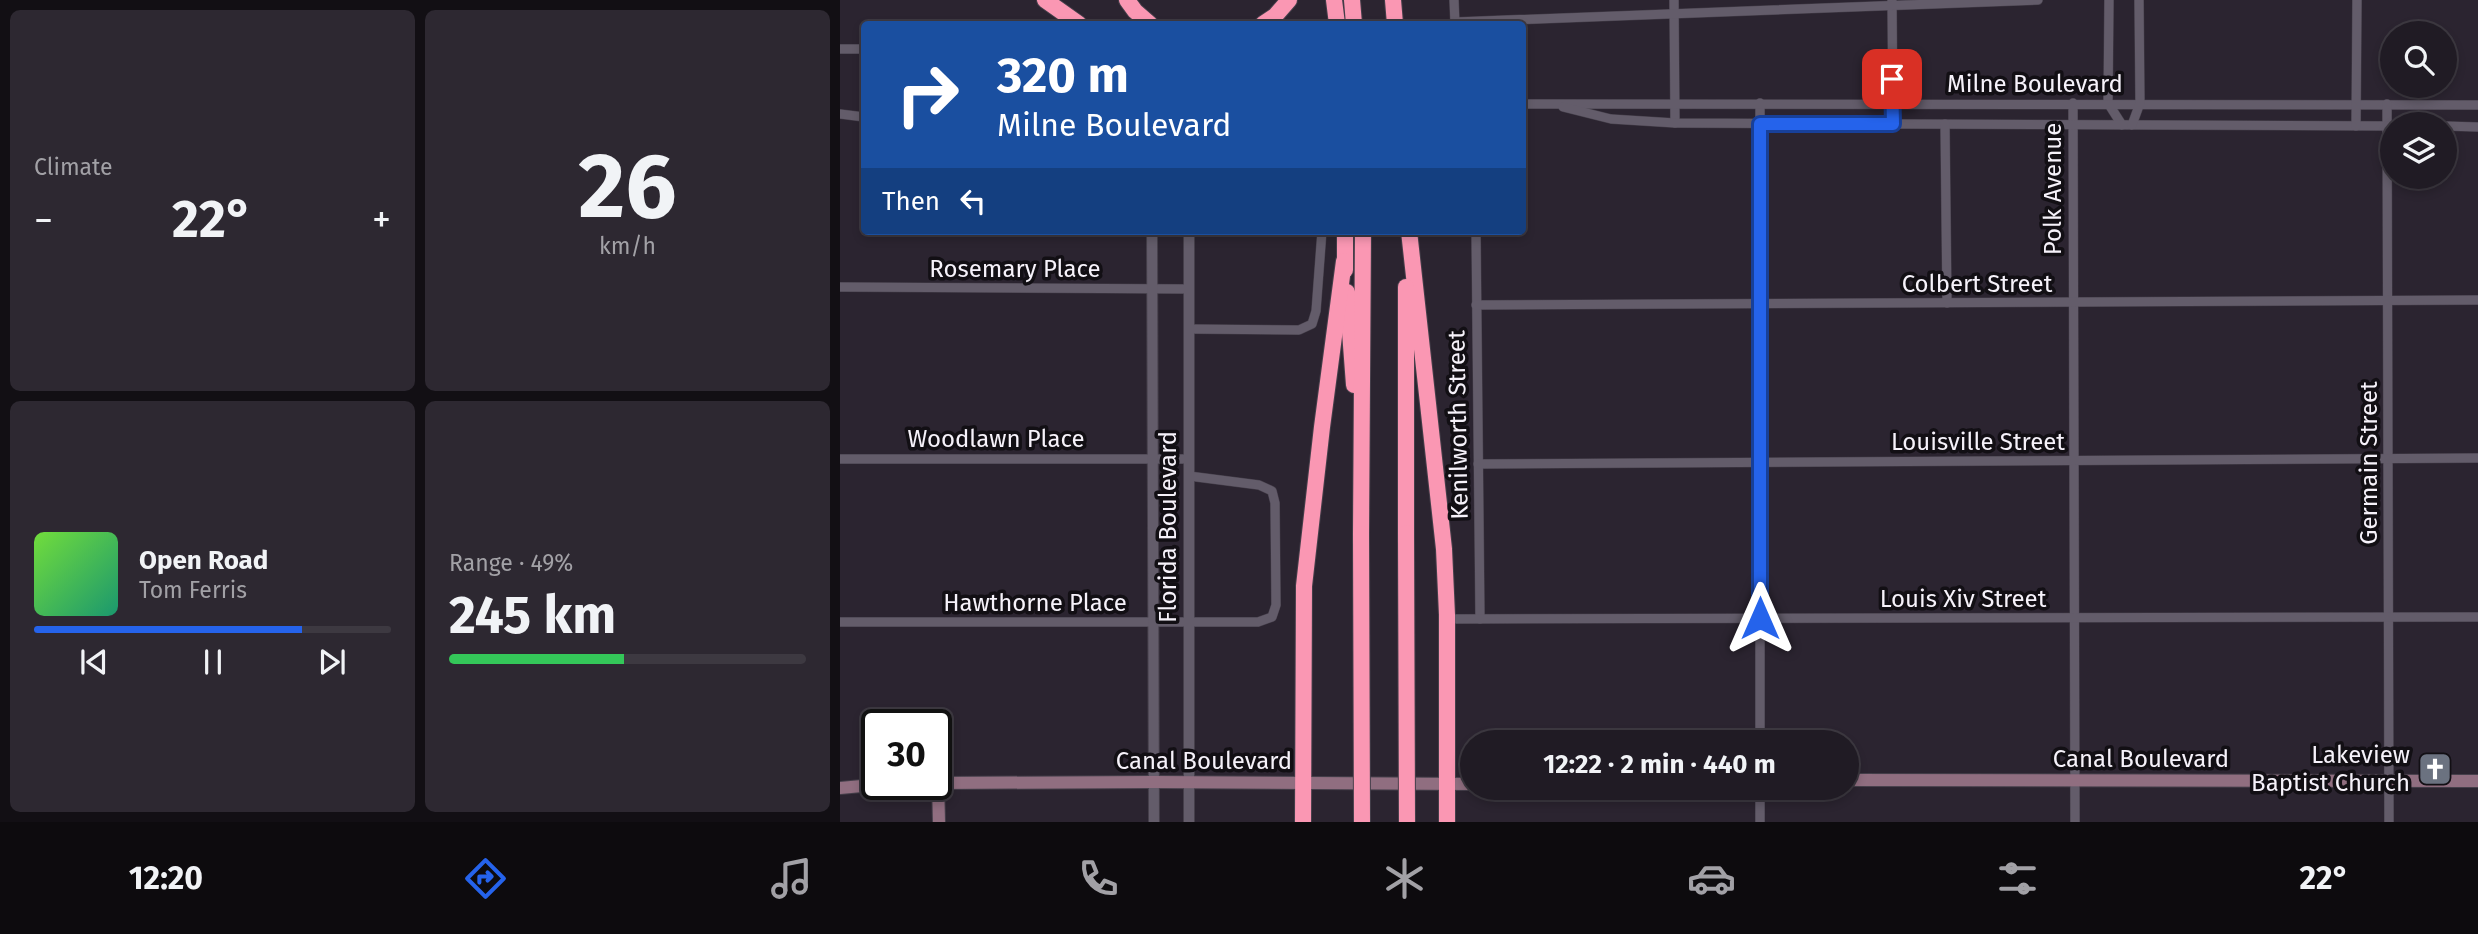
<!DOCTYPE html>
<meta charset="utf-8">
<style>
:root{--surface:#201b24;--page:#2d2831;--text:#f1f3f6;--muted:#a2a1a6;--line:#3d3941;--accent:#2563eb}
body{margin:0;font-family:"Fira Sans",sans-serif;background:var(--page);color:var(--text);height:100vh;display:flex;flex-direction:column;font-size:26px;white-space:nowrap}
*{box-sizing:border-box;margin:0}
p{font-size:23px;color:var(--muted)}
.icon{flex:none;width:38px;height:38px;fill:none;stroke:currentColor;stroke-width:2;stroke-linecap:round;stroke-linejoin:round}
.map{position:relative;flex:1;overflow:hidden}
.details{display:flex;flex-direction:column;gap:10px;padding:10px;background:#120f14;width:840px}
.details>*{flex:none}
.hud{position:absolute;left:21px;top:21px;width:665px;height:214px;border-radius:7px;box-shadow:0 4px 10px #0003,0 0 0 2px var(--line);background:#1a4fa0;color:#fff;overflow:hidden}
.buttons{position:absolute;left:1540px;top:21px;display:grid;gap:14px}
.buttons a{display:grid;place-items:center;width:77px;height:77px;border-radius:50%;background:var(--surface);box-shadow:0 4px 10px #0003,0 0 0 2px var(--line);font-size:35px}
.speed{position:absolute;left:21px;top:709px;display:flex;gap:14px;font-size:35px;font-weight:700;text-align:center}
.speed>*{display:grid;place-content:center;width:91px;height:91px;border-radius:50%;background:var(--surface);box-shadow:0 4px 10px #0003,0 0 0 2px var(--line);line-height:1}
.speed .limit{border:4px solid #111;border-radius:10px;background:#fff;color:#111}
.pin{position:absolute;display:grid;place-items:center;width:60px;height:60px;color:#fff;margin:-30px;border-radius:14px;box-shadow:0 4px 10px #0006}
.me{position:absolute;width:77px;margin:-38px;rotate:0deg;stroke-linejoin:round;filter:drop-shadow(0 0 5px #0008)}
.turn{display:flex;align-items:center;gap:24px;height:147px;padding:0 21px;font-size:32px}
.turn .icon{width:91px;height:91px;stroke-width:2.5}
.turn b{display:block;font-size:49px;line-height:60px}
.then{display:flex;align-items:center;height:66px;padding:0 21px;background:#0003;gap:14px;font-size:26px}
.big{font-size:52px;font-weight:700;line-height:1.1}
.details .card{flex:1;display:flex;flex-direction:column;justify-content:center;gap:10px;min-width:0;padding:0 24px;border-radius:10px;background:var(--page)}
.details .dial{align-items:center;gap:0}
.dial b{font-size:91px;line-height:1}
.song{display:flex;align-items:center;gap:21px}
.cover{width:84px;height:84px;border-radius:10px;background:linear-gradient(135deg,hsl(100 70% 55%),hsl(160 70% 35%))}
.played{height:7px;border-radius:4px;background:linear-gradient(90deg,var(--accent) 75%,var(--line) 75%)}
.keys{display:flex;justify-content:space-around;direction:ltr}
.heat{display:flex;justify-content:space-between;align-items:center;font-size:38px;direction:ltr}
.charge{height:10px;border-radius:5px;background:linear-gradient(90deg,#34c759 49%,var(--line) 0)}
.details .tiles{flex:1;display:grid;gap:10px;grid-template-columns:repeat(2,1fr)}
.trip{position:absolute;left:620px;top:730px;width:399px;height:70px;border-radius:35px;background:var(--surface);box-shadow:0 4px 10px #0003,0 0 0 2px var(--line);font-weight:700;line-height:70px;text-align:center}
.tabs{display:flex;height:112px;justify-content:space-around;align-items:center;background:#0d0b0e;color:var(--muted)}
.tabs .icon{width:49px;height:49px}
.tabs .on{color:var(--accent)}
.tabs b{font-size:32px;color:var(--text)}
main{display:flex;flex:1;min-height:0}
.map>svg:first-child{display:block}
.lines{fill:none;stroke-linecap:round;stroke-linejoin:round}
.minor-casing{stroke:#453f4a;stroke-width:10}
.tertiary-casing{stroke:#453f4a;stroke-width:12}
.secondary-casing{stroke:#453f4a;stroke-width:14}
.motorway-casing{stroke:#453f4a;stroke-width:18}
.minor{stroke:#635c6a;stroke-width:9}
.tertiary{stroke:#635c6a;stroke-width:10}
.secondary{stroke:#906e80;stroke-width:12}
.motorway{stroke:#fa97b3;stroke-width:16}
.motorway-bridge-casing{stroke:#453f4a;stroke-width:18;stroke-linecap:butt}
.motorway-bridge{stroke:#fa97b3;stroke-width:16}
.route-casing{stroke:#184099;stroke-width:18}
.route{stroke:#2563eb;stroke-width:12}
.labels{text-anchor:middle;stroke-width:7;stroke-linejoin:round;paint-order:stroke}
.street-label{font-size:24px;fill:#f6f2fa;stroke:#120f14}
.poi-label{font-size:24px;fill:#f6f2fa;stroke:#120f14;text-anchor:end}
</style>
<main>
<section class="details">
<div class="tiles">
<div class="card"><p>Climate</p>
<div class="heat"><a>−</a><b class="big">22°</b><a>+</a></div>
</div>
<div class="card dial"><b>26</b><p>km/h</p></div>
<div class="card">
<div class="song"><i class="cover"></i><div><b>Open Road</b><p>Tom Ferris</p></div></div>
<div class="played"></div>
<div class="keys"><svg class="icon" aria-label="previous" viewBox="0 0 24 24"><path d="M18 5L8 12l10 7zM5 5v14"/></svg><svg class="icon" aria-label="pause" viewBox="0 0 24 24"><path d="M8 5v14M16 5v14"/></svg><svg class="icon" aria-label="next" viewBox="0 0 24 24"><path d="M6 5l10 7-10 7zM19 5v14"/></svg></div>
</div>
<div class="card"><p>Range · 49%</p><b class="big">245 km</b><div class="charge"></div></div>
</div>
</section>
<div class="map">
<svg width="1638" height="822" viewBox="0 0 1638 822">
<rect width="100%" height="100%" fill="#2b2430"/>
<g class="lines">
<defs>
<g id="minor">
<polyline points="614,0 615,24"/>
<polyline points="834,0 835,123"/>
<polyline points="1052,0 1053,124"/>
<polyline points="1269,0 1268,103 1282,125"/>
<polyline points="615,22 1198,0"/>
<polyline points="0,49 24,49"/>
<polyline points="920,103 920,742"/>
<polyline points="1233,103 1235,822"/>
<polyline points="682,104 1638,105"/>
<polyline points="1547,104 1549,822"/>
<polyline points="723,107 771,119 835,123 1552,126"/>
<polyline points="0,114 24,117"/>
<polyline points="1105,124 1107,303"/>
<polyline points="1292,125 1300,103 1299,0"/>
<polyline points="1516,126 1517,0"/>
<polyline points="1605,126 1638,127"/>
<polyline points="636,231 640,619"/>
<polyline points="0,287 349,289"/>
<polyline points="636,305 1638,300"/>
<polyline points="349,329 459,330 472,324 476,311 482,231"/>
<polyline points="0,459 349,459"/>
<polyline points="638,464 1638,458"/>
<polyline points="607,619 1638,617"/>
<polyline points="0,622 418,622 432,617 436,605 435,503 432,491 419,485 349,476"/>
<polyline points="920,788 920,822"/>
</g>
<g id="tertiary">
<polyline points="312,231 314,822"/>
<polyline points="349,231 349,822"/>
</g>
<g id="secondary">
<polyline points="1006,780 1638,781"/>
<polyline points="96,783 313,782 632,784"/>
<polyline points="98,783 99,822"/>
<polyline points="0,788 43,784"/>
</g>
<g id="motorway">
<polyline points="205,0 239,24"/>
<polyline points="287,0 295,11 310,24"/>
<polyline points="494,0 497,24"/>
<polyline points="512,0 514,24"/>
<polyline points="553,0 555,24"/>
<polyline points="423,24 435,16 449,0"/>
<polyline points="505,231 505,270"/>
<polyline points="569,231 604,549 607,615 607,822"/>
<polyline points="566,287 566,533"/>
<polyline points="507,292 514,385"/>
<polyline points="521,534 523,231"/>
<polyline points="463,822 464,586 482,427 504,261"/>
</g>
</defs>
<use href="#minor" class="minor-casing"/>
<use href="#tertiary" class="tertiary-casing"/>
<use href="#secondary" class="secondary-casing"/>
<use href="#motorway" class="motorway-casing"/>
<use href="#minor" class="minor"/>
<use href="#tertiary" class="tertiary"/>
<use href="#secondary" class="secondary"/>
<use href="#motorway" class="motorway"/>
<defs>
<g id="motorway-bridge">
<polyline points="566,533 567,822"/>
<polyline points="521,534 522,822"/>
</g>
</defs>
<use href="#motorway-bridge" class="motorway-bridge-casing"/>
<use href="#motorway-bridge" class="motorway-bridge"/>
</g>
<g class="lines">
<defs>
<polyline id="route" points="920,618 920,124 1053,124 1052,79"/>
</defs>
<use href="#route" class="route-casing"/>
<use href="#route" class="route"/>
</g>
<defs>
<symbol id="church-square" viewBox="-11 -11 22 22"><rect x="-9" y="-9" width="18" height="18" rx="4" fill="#6b7280" stroke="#120f14"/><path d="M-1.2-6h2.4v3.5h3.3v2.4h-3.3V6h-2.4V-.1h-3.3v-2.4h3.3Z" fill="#fff"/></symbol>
</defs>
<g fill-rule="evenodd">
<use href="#church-square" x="1576" y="750" width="38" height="38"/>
</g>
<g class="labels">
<g class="street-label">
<text x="1195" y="92">Milne Boulevard</text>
<text transform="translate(1213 189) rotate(-90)" y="8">Polk Avenue</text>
<text x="175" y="277">Rosemary Place</text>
<text x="1137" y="292">Colbert Street</text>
<text transform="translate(618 425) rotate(-91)" y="8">Kenilworth Street</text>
<text x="156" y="447">Woodlawn Place</text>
<text x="1138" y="450">Louisville Street</text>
<text transform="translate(1529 463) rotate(-90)" y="8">Germain Street</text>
<text transform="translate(328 527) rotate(-90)" y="8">Florida Boulevard</text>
<text x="1123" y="607">Louis Xiv Street</text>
<text x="195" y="611">Hawthorne Place</text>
<text x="1301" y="767">Canal Boulevard</text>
<text x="364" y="769">Canal Boulevard</text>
</g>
<g class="poi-label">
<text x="1570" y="763">Lakeview<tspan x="1570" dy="28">Baptist Church</tspan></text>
</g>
</g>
</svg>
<div class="buttons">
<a><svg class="icon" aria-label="search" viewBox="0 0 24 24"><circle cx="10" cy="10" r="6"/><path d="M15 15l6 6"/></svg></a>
<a><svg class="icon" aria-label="layers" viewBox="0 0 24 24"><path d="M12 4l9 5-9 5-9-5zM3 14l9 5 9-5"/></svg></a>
</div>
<div class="speed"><div class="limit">30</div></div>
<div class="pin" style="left:1052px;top:79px;background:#d93025"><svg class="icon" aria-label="arrive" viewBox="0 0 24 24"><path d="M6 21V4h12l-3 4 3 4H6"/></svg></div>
<svg class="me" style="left:920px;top:618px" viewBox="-20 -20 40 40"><path d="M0-17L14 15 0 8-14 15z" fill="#2563eb" stroke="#fff" stroke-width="4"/></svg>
<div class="trip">12:22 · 2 min · 440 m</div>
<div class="hud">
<div class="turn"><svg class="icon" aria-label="right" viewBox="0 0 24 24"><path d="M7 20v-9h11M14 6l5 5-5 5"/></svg><div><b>320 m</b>Milne Boulevard</div></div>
<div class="then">Then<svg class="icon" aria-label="left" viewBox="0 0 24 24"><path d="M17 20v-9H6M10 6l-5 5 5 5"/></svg></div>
</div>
</div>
</main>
<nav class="tabs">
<b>12:20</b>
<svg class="icon on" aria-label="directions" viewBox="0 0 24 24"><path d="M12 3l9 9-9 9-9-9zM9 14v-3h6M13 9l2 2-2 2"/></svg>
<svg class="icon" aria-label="music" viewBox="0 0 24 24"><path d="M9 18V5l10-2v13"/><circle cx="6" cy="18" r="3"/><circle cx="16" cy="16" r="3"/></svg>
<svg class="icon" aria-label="phone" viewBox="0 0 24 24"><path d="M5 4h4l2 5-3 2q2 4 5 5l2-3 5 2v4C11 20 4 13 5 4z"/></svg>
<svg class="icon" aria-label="climate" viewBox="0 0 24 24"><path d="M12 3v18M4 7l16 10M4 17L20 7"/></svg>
<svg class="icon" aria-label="car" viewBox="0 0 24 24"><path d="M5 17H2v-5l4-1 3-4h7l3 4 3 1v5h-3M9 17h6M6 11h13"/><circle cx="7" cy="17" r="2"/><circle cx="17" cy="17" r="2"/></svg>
<svg class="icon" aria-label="filters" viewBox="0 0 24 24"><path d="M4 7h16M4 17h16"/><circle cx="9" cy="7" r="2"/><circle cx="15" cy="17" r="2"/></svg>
<b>22°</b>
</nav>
